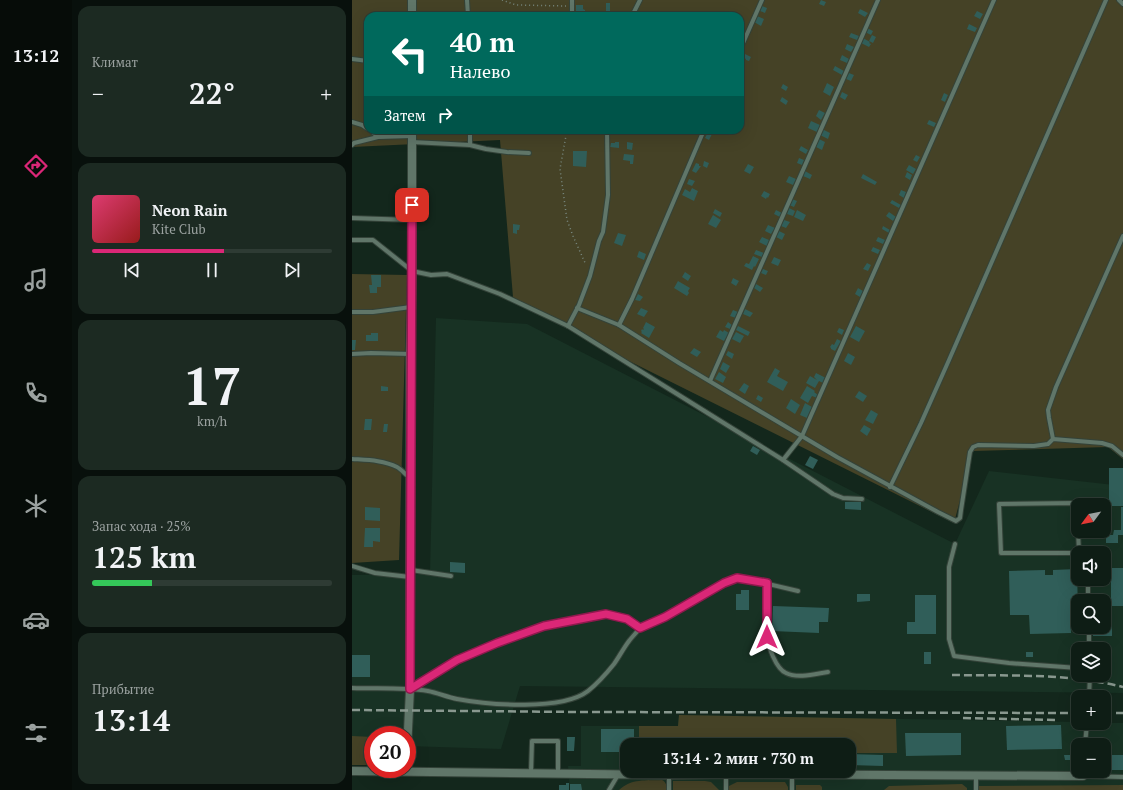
<!DOCTYPE html>
<html lang="ru">
<meta charset="utf-8">
<style>
:root{--surface:#0e1d15;--page:#1c2a22;--text:#f1f3f6;--muted:#9ba2a0;--line:#2e3b34;--accent:#db2777}
body{margin:0;font-family:"PT Serif",serif;background:var(--page);color:var(--text);height:100vh;display:flex;flex-direction:column;font-size:15px;white-space:nowrap}
*{box-sizing:border-box;margin:0}
p{font-size:13px;color:var(--muted)}
.icon{flex:none;width:22px;height:22px;fill:none;stroke:currentColor;stroke-width:2;stroke-linecap:round;stroke-linejoin:round}
.map{position:relative;flex:1;overflow:hidden}
.panel{display:flex;flex-direction:column;gap:6px;padding:6px;background:#08100c;width:280px}
.panel>*{flex:none}
.banner{position:absolute;left:12px;top:12px;width:380px;height:122px;border-radius:12px;box-shadow:0 4px 16px #0002,0 0 0 1px var(--line);background:#00695c;color:#fff;overflow:hidden}
.needle{width:26px;rotate:238deg}
.tools{position:absolute;left:719px;top:498px;display:grid;gap:8px}
.tools a{display:grid;place-items:center;width:40px;height:40px;border-radius:8px;background:var(--surface);box-shadow:0 4px 16px #0002,0 0 0 1px var(--line);font-size:20px}
.speed{position:absolute;left:12px;top:726px;display:flex;gap:8px;font-size:20px;font-weight:700;text-align:center}
.speed>*{display:grid;place-content:center;width:52px;height:52px;border-radius:50%;background:var(--surface);box-shadow:0 4px 16px #0002,0 0 0 1px var(--line);line-height:1}
.speed .limit{border:6px solid #d22;background:#fff;color:#111}
.pin{position:absolute;display:grid;place-items:center;width:34px;height:34px;color:#fff;margin:-17px;border-radius:8px;box-shadow:0 2px 6px #0006}
.me{position:absolute;width:44px;margin:-22px;rotate:0deg;stroke-linejoin:round;filter:drop-shadow(0 0 3px #0008)}
.turn{display:flex;align-items:center;gap:14px;height:84px;padding:0 20px;font-size:18px}
.turn .icon{width:52px;height:52px;stroke-width:2.5}
.turn b{display:block;font-size:28px;line-height:34px}
.then{display:flex;align-items:center;height:38px;padding:0 20px;background:#0003;gap:8px;font-size:15px}
.big{font-size:30px;font-weight:700;line-height:1.1}
.panel .widget{flex:1;display:flex;flex-direction:column;justify-content:center;gap:6px;min-width:0;padding:0 14px;border-radius:12px;background:var(--page)}
.panel .dial{align-items:center;gap:0}
.dial b{font-size:52px;line-height:1}
.song{display:flex;align-items:center;gap:12px}
.cover{width:48px;height:48px;border-radius:6px;background:linear-gradient(135deg,hsl(340 70% 55%),hsl(0 70% 35%))}
.played{height:4px;border-radius:2px;background:linear-gradient(90deg,var(--accent) 55%,var(--line) 55%)}
.keys{display:flex;justify-content:space-around;direction:ltr}
.heat{display:flex;justify-content:space-between;align-items:center;font-size:22px;direction:ltr}
.charge{height:6px;border-radius:3px;background:linear-gradient(90deg,#34c759 25%,var(--line) 0)}
.trip{position:absolute;left:268px;top:738px;width:236px;height:40px;border-radius:12px;background:var(--surface);box-shadow:0 4px 16px #0002,0 0 0 1px var(--line);font-weight:700;line-height:40px;text-align:center}
main{display:flex;flex:1;min-height:0}
.tabs{display:flex;flex-direction:column;width:72px;justify-content:space-around;align-items:center;background:#060c08;color:var(--muted)}
.tabs .icon{width:28px;height:28px}
.tabs .active{color:var(--accent)}
.tabs b{font-size:18px;color:var(--text)}
.map>svg:first-child{display:block}
.built{fill:#183224;fill-rule:evenodd}
.green{fill:#454226;fill-rule:evenodd}
.building{fill:#305e59}
.lines{fill:none;stroke-linecap:round;stroke-linejoin:round}
.lane-casing{stroke:#344339;stroke-width:6}
.street-casing{stroke:#344339;stroke-width:10}
.path{stroke:#798980;stroke-width:1.5;stroke-dasharray:1 3;stroke-linecap:butt}
.lane{stroke:#607669;stroke-width:4}
.street{stroke:#607669;stroke-width:8}
.rail{stroke:#89988f;stroke-width:2.5;stroke-dasharray:8 4;stroke-linecap:butt}
.route-casing{stroke:#8e194d;stroke-width:10}
.route{stroke:#db2777;stroke-width:7}
</style>
<main>
<nav class="tabs">
<b>13:12</b>
<svg class="icon active" aria-label="directions" viewBox="0 0 24 24"><path d="M12 3l9 9-9 9-9-9zM9 14v-3h6M13 9l2 2-2 2"/></svg>
<svg class="icon" aria-label="music" viewBox="0 0 24 24"><path d="M9 18V5l10-2v13"/><circle cx="6" cy="18" r="3"/><circle cx="16" cy="16" r="3"/></svg>
<svg class="icon" aria-label="phone" viewBox="0 0 24 24"><path d="M5 4h4l2 5-3 2q2 4 5 5l2-3 5 2v4C11 20 4 13 5 4z"/></svg>
<svg class="icon" aria-label="climate" viewBox="0 0 24 24"><path d="M12 3v18M4 7l16 10M4 17L20 7"/></svg>
<svg class="icon" aria-label="car" viewBox="0 0 24 24"><path d="M5 17H2v-5l4-1 3-4h7l3 4 3 1v5h-3M9 17h6M6 11h13"/><circle cx="7" cy="17" r="2"/><circle cx="17" cy="17" r="2"/></svg>
<svg class="icon" aria-label="filters" viewBox="0 0 24 24"><path d="M4 7h16M4 17h16"/><circle cx="9" cy="7" r="2"/><circle cx="15" cy="17" r="2"/></svg>
</nav>
<section class="panel">
<div class="widget"><p>Климат</p>
<div class="heat"><a>−</a><b class="big">22°</b><a>+</a></div>
</div>
<div class="widget">
<div class="song"><i class="cover"></i><div><b>Neon Rain</b><p>Kite Club</p></div></div>
<div class="played"></div>
<div class="keys"><svg class="icon" aria-label="previous" viewBox="0 0 24 24"><path d="M18 5L8 12l10 7zM5 5v14"/></svg><svg class="icon" aria-label="pause" viewBox="0 0 24 24"><path d="M8 5v14M16 5v14"/></svg><svg class="icon" aria-label="next" viewBox="0 0 24 24"><path d="M6 5l10 7-10 7zM19 5v14"/></svg></div>
</div>
<div class="widget dial"><b>17</b><p>km/h</p></div>
<div class="widget"><p>Запас хода · 25%</p><b class="big">125 km</b><div class="charge"></div></div>
<div class="widget"><p>Прибытие</p><b class="big">13:14</b></div>
</section>
<div class="map">
<svg width="771" height="790" viewBox="0 0 771 790">
<rect width="100%" height="100%" fill="#13271c"/>
<g class="built">
<path d="M84 318 175 324 603 544 637 471 771 486V693L168 686 149 749 55 746V735H21V745L0 744V575L78 574ZM726 505H752V531H726ZM726 553H752V579H726ZM726 601H752V627H726ZM726 649H752V675H726Z"/>
<path d="M327 715 726 722V723H771V790H218L216 766H229V726H326ZM275 745H497V771H275ZM726 745H752V771H726Z"/>
</g>
<g class="green">
<path d="M0 0H771V459L756 447 621 451 602 523 245 345 161 297 148 140 0 147ZM16 16H388V130H16Z"/>
<polygon points="0,274 55,275 47,560 0,563"/>
<polygon points="327,715 544,719 545,753 497,753 497,745 287,745 287,726 326,726"/>
<polygon points="0,736 21,737 21,765 0,765"/>
<path d="M310 780C314 782 315 786 315 790H267C280 778 293 781 310 780Z"/>
<polygon points="321,781 353,781 359,782 367,790 321,790"/>
<polygon points="385,782 433,782 436,787 436,790 377,790 377,786"/>
<polygon points="610,784 615,788 615,790 532,790 537,786"/>
<polygon points="444,785 468,785 470,787 470,790 444,790"/>
<polygon points="771,785 771,790 627,790 627,786"/>
</g>
<g class="building">
<polygon points="469,0 474,2 472,6 467,4"/>
<rect x="254" y="3" width="4" height="9"/>
<polygon points="224,5 231,5 231,9 233,10 233,13 231,15 224,15"/>
<polygon points="410,6 415,8 413,13 408,11"/>
<polygon points="508,9 516,13 513,17 506,13"/>
<polygon points="625,11 631,14 628,19 622,16"/>
<polygon points="405,16 412,19 409,26 402,22"/>
<polygon points="617,24 625,28 623,32 615,29"/>
<polygon points="515,28 521,31 519,35 513,32"/>
<polygon points="499,33 507,36 505,40 497,37"/>
<polygon points="520,35 524,37 521,43 517,41"/>
<polygon points="511,38 518,42 517,43 519,44 517,47 509,43"/>
<polygon points="495,44 502,47 499,52 493,49"/>
<polygon points="391,53 399,57 397,61 394,60 394,59 389,56"/>
<polygon points="490,55 497,59 495,63 488,60"/>
<polygon points="388,66 392,68 392,69 393,70 392,74 388,72"/>
<polygon points="483,66 492,71 490,75 481,70"/>
<polygon points="497,73 502,75 499,81 494,79"/>
<polygon points="475,83 482,87 478,96 471,92"/>
<polygon points="431,84 436,87 434,91 429,88"/>
<polygon points="490,92 496,95 493,100 488,97"/>
<polygon points="592,93 596,95 593,102 589,100"/>
<polygon points="430,97 436,101 434,105 428,101"/>
<polygon points="467,110 473,113 469,120 464,116"/>
<polygon points="577,120 584,123 582,127 575,124"/>
<polygon points="459,121 468,125 465,132 456,128"/>
<polygon points="470,129 478,133 476,139 468,135"/>
<polygon points="357,130 361,132 357,140 353,138"/>
<polygon points="467,139 473,142 470,150 464,147"/>
<polygon points="263,142 267,142 267,148 258,147 259,143 263,143"/>
<polygon points="275,142 281,143 280,150 275,149"/>
<polygon points="449,146 456,150 454,154 447,150"/>
<polygon points="221,151 235,151 234,167 221,166"/>
<polygon points="272,154 282,155 281,164 278,164 278,161 271,160"/>
<polygon points="564,155 568,157 565,162 561,160"/>
<polygon points="447,158 452,160 450,165 445,163"/>
<polygon points="352,161 357,163 355,168 351,166"/>
<polygon points="344,163 347,164 347,166 349,166 344,173 340,171"/>
<polygon points="396,164 402,167 398,174 392,171"/>
<polygon points="557,165 564,169 561,174 554,170"/>
<polygon points="453,171 460,175 458,179 451,176"/>
<polygon points="555,172 560,175 558,180 553,177"/>
<polygon points="511,174 525,182 523,185 509,178"/>
<polygon points="437,176 444,179 441,185 434,182"/>
<polygon points="337,179 343,181 340,186 335,184"/>
<polygon points="340,188 346,191 342,201 330,195 333,189 338,192"/>
<polygon points="549,190 554,192 552,198 547,195"/>
<polygon points="412,191 418,194 416,198 415,197 414,199 409,196"/>
<polygon points="440,199 445,201 442,207 437,205"/>
<polygon points="540,200 549,205 547,208 538,203"/>
<polygon points="437,208 443,211 441,216 435,214"/>
<polygon points="363,209 370,213 368,217 361,213"/>
<polygon points="424,210 430,213 428,217 422,214"/>
<polygon points="445,210 454,215 451,221 442,217"/>
<polygon points="537,212 544,217 541,221 534,216"/>
<polygon points="361,215 369,220 364,228 356,224"/>
<polygon points="432,220 438,222 434,228 429,226"/>
<polygon points="161,224 168,225 167,230 165,230 165,234 161,233"/>
<polygon points="416,225 423,228 419,234 413,231"/>
<polygon points="531,226 538,230 537,233 530,229"/>
<polygon points="427,231 433,234 430,240 424,237"/>
<polygon points="266,233 274,235 270,246 262,243"/>
<polygon points="410,237 417,240 415,246 407,242"/>
<polygon points="526,237 533,240 531,244 524,241"/>
<polygon points="521,247 528,250 526,254 519,251"/>
<polygon points="404,250 412,253 410,257 402,254"/>
<polygon points="287,251 294,254 292,260 285,257"/>
<polygon points="401,256 407,259 403,267 402,266 400,270 392,266 394,263 397,264"/>
<polygon points="422,257 429,260 426,266 419,263"/>
<polygon points="515,263 519,265 516,271 511,269"/>
<polygon points="411,269 416,271 414,275 409,273"/>
<polygon points="333,272 339,276 336,281 330,277"/>
<polygon points="19,275 29,275 29,287 25,287 25,293 18,293 17,285 20,285"/>
<polygon points="381,278 387,281 384,286 379,283"/>
<polygon points="326,281 338,288 336,291 337,293 335,296 322,288"/>
<polygon points="404,284 411,288 408,292 402,288"/>
<polygon points="506,288 511,291 508,297 503,294"/>
<polygon points="286,294 291,297 288,301 283,300"/>
<polygon points="289,308 296,311 292,317 285,314"/>
<polygon points="393,309 401,313 398,317 391,314"/>
<polygon points="381,310 386,312 384,318 378,316"/>
<polygon points="294,322 303,327 297,338 289,333 290,332 289,331 290,329 291,330 292,329 291,328"/>
<polygon points="376,322 380,325 378,329 373,327"/>
<polygon points="386,326 398,332 396,336 384,330"/>
<polygon points="504,326 513,331 507,342 498,337"/>
<polygon points="487,328 492,330 490,335 485,332"/>
<polygon points="368,330 371,332 372,330 377,333 372,341 364,337"/>
<polygon points="384,332 392,336 388,343 380,339"/>
<polygon points="19,333 26,333 26,341 14,341 14,335 19,335"/>
<polygon points="485,339 489,341 483,351 479,349 479,348 478,347 480,344 482,345"/>
<polygon points="0,340 4,340 3,350 0,350"/>
<polygon points="342,348 349,352 345,357 338,353"/>
<polygon points="376,351 382,354 380,359 374,355"/>
<polygon points="496,353 503,357 499,365 492,361"/>
<polygon points="371,362 378,366 374,373 368,369"/>
<polygon points="423,368 428,371 425,376 436,382 431,391 415,382"/>
<polygon points="367,372 374,377 371,383 363,379"/>
<polygon points="464,373 474,378 471,383 467,381 463,388 454,383 458,376 465,380 462,377"/>
<polygon points="392,383 397,386 393,394 387,390"/>
<polygon points="29,386 36,387 36,391 29,391"/>
<polygon points="455,386 463,391 462,392 466,395 465,398 460,396 456,403 448,398"/>
<polygon points="507,391 515,396 511,402 503,397"/>
<polygon points="406,395 411,398 409,402 404,399"/>
<polygon points="439,399 448,405 443,414 434,408"/>
<polygon points="453,403 460,407 455,418 448,415"/>
<polygon points="519,410 526,414 521,424 513,420"/>
<polygon points="13,419 20,419 19,430 12,430"/>
<polygon points="32,424 36,424 35,432 31,432"/>
<polygon points="512,425 519,429 515,436 508,431"/>
<polygon points="401,446 408,450 405,455 398,451"/>
<polygon points="458,456 466,460 461,469 453,465"/>
<rect x="757" y="468" width="14" height="38"/>
<polygon points="493,502 509,502 509,510 493,509"/>
<polygon points="13,507 28,508 28,521 13,520"/>
<polygon points="769,507 771,507 771,535 766,535 766,543 754,543 754,535 761,535 762,530 769,530"/>
<polygon points="13,528 28,528 28,542 21,541 21,547 12,547"/>
<polygon points="98,562 113,563 113,573 98,572"/>
<rect x="759" y="568" width="12" height="38"/>
<polygon points="725,569 726,613 718,613 719,633 678,634 677,615 658,615 657,571 693,570 693,575 701,575 701,570"/>
<polygon points="389,590 397,590 397,610 384,610 384,594 389,594"/>
<polygon points="505,594 518,594 518,601 505,602"/>
<polygon points="563,595 584,595 584,634 555,634 555,622 563,622"/>
<polygon points="421,606 477,608 476,622 467,622 467,633 420,631"/>
<polygon points="752,618 760,618 760,636 741,636 741,627 752,627"/>
<rect x="572" y="652" width="7" height="12"/>
<rect x="674" y="652" width="7" height="5"/>
<rect x="0" y="655" width="18" height="22"/>
<polygon points="709,725 710,749 655,750 654,726"/>
<polygon points="249,729 282,729 282,745 275,745 275,752 249,752"/>
<polygon points="553,733 609,733 609,755 554,756"/>
<polygon points="215,737 223,737 222,751 215,751"/>
<polygon points="497,754 531,755 531,766 497,765"/>
<polygon points="712,755 720,755 720,760 713,760"/>
<rect x="752" y="755" width="19" height="15"/>
<polygon points="214,783 217,783 217,790 207,790 207,785 214,785"/>
<polygon points="218,784 229,784 230,790 218,790"/>
</g>
<g class="lines">
<defs>
<g id="lane">
<polyline points="115,0 116,16"/>
<polyline points="220,0 220,16"/>
<polyline points="767,0 771,4"/>
<polyline points="280,16 288,0"/>
<polyline points="388,50 410,0"/>
<polyline points="0,59 16,61"/>
<polyline points="0,122 10,125 16,129"/>
<polyline points="18,130 26,137 60,136"/>
<polyline points="60,142 118,145 134,149 155,152 177,153"/>
<polyline points="0,145 2,143 26,137"/>
<polyline points="118,145 118,130"/>
<polyline points="0,218 60,220"/>
<polyline points="0,240 21,240 60,271 79,275 95,274 148,294 216,326 431,460 481,494 491,498 510,499"/>
<polyline points="225,308 267,325 327,363 485,457 586,512 604,521 608,518 609,510 618,452 621,447 626,445 682,446 696,444 701,439 750,443 760,446 771,455"/>
<polyline points="0,312 21,312 59,307"/>
<polyline points="267,325 280,299 352,130"/>
<polyline points="216,326 227,305 238,276 247,241 251,232 256,195 255,130"/>
<polyline points="0,354 19,353 58,354"/>
<polyline points="358,381 526,0"/>
<polyline points="701,439 697,418 696,410 704,387 771,236"/>
<path d="M0 459C15 460 31 460 45 467 49 469 53 474 57 477"/>
<polyline points="431,460 450,436 642,0"/>
<polyline points="538,487 569,423 597,360 754,0"/>
<polyline points="726,522 726,503 647,504 649,553 727,553"/>
<polyline points="726,531 727,552"/>
<polyline points="603,544 597,567 597,639 602,656 657,663 726,668"/>
<polyline points="0,566 23,573 58,577"/>
<polyline points="59,570 99,576"/>
<polyline points="736,579 736,601"/>
<path d="M415 583C415 601 413 619 415 636 416 646 424 669 434 673 446 679 463 674 476 672"/>
<polyline points="737,627 737,649"/>
<path d="M0 688C25 689 51 687 76 691 86 693 95 697 105 699 137 705 210 711 236 691 246 683 254 674 262 664 267 657 271 649 277 641 280 637 285 632 288 628"/>
<polyline points="58,689 105,660 145,643 192,626 255,614 275,619 288,628 313,617 372,583 385,578 408,582 446,591"/>
<polyline points="737,697 738,675"/>
<polyline points="733,745 735,723"/>
<polyline points="731,771 731,776 771,777"/>
<polyline points="179,773 180,741 206,741 206,773"/>
<polyline points="317,775 317,790"/>
<polyline points="257,790 266,775"/>
<polyline points="374,790 374,774"/>
<polyline points="440,790 440,775"/>
<polyline points="624,790 624,776"/>
</g>
<g id="street">
<polyline points="60,0 60,16"/>
<polyline points="55,751 58,689 58,354 60,271 60,130"/>
<polyline points="0,771 317,775 374,774 731,776"/>
</g>
</defs>
<use href="#lane" class="lane-casing"/>
<use href="#street" class="street-casing"/>
<g class="path">
<polyline points="150,0 164,5 214,6"/>
<polyline points="215,130 208,169 215,220 221,236 234,265"/>
</g>
<use href="#lane" class="lane"/>
<use href="#street" class="street"/>
<g class="rail">
<path d="M600 675C657 676 716 673 771 687"/>
<polyline points="0,710 229,712 726,713"/>
<polyline points="752,713 771,713"/>
<polyline points="611,718 707,720"/>
</g>
</g>
<g class="lines">
<defs>
<polyline id="route" points="60,205 58,689 105,660 145,643 192,626 254,614 275,619 288,628 313,617 372,583 385,578 415,583 415,637"/>
</defs>
<use href="#route" class="route-casing"/>
<use href="#route" class="route"/>
</g>
</svg>
<div class="tools">
<a><svg class="needle" viewBox="-14 -14 28 28"><path d="M0-13l5 13h-10z" fill="#e53935"/><path d="M0 13l5-13h-10z" fill="#9ba2a0"/></svg></a>
<a><svg class="icon" aria-label="sound" viewBox="0 0 24 24"><path d="M4 9h4l5-4v14l-5-4H4zM17 9q2 3 0 6"/></svg></a>
<a><svg class="icon" aria-label="search" viewBox="0 0 24 24"><circle cx="10" cy="10" r="6"/><path d="M15 15l6 6"/></svg></a>
<a><svg class="icon" aria-label="layers" viewBox="0 0 24 24"><path d="M12 4l9 5-9 5-9-5zM3 14l9 5 9-5"/></svg></a>
<a>+</a>
<a>−</a>
</div>
<div class="speed"><div class="limit">20</div></div>
<div class="pin" style="left:60px;top:205px;background:#d93025"><svg class="icon" aria-label="arrive" viewBox="0 0 24 24"><path d="M6 21V4h12l-3 4 3 4H6"/></svg></div>
<svg class="me" style="left:415px;top:637px" viewBox="-20 -20 40 40"><path d="M0-17L14 15 0 8-14 15z" fill="#db2777" stroke="#fff" stroke-width="4"/></svg>
<div class="trip">13:14 · 2 мин · 730 m</div>
<div class="banner">
<div class="turn"><svg class="icon" aria-label="left" viewBox="0 0 24 24"><path d="M17 20v-9H6M10 6l-5 5 5 5"/></svg><div><b>40 m</b>Налево</div></div>
<div class="then">Затем<svg class="icon" aria-label="right" viewBox="0 0 24 24"><path d="M7 20v-9h11M14 6l5 5-5 5"/></svg></div>
</div>
</div>
</main>
